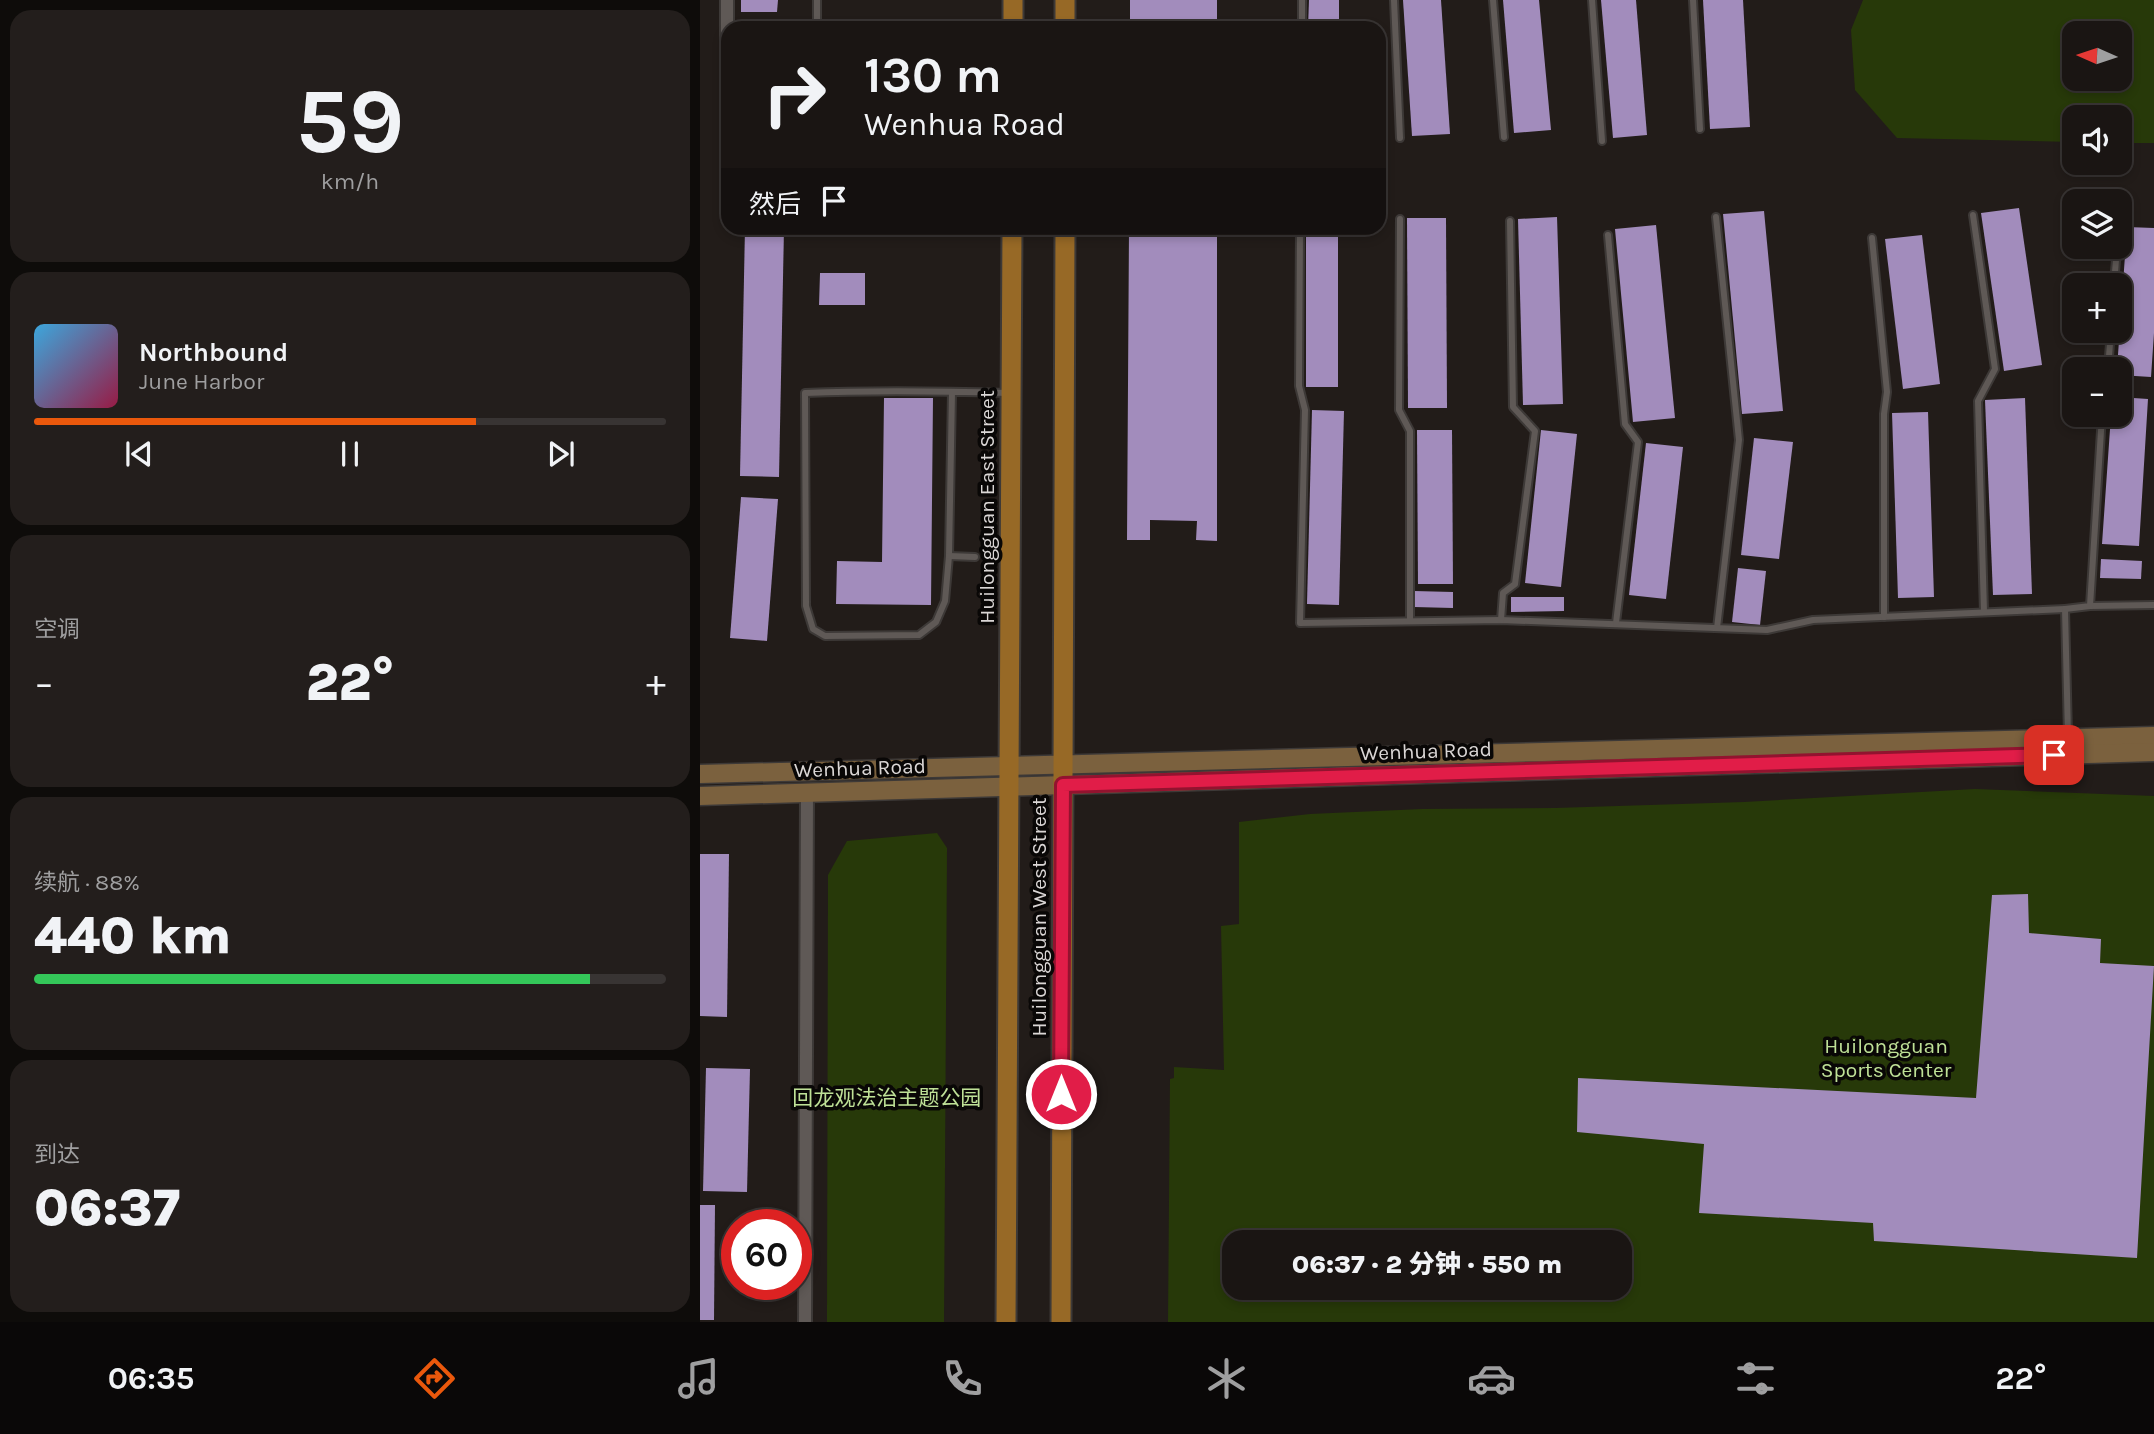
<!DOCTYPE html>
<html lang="zh">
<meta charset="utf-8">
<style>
:root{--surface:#1a1513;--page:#231e1c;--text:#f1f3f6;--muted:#9f9fa0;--line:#383433;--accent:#ea580c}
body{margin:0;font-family:Karla,"Noto Sans SC",sans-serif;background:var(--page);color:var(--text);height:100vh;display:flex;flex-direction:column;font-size:26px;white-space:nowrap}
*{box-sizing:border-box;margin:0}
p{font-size:23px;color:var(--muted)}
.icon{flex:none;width:38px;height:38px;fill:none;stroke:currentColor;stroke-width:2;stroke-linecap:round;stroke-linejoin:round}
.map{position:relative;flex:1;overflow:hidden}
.panel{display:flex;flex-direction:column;gap:10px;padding:10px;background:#0e0c0a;width:700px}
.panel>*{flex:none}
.hud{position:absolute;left:21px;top:21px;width:665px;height:214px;border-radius:21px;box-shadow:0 4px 10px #0003,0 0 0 2px var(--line);background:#1a1513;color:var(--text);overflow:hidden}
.needle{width:46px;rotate:273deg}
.buttons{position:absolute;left:1362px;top:21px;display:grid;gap:14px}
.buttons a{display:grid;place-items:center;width:70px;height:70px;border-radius:14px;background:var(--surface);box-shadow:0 4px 10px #0003,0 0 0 2px var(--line);font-size:35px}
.speed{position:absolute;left:21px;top:1209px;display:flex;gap:14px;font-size:35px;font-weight:700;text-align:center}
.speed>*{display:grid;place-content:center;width:91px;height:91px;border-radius:50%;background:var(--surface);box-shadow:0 4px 10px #0003,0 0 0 2px var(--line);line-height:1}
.speed .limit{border:10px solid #d22;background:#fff;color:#111}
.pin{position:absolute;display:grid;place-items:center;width:60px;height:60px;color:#fff;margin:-30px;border-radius:14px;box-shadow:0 4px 10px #0006}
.me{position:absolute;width:77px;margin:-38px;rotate:0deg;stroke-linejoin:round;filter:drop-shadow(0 0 5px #0008)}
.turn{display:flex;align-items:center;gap:24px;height:147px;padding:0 28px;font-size:32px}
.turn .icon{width:91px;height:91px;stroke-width:2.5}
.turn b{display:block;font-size:49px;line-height:60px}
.then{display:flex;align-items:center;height:66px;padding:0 28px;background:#0003;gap:14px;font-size:26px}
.big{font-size:52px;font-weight:800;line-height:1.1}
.panel .tile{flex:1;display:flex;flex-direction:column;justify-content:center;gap:10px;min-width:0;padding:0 24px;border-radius:21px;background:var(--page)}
.panel .dial{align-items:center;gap:0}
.dial b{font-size:91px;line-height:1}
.song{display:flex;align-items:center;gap:21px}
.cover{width:84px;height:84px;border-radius:10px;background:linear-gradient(135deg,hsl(200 70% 55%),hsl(340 70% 35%))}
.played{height:7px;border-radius:4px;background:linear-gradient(90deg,var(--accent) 70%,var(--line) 70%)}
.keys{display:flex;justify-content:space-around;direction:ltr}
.heat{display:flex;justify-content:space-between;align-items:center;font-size:38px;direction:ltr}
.charge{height:10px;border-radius:5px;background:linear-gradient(90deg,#34c759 88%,var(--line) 0)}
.trip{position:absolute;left:522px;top:1230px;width:410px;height:70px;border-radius:21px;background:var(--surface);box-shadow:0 4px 10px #0003,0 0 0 2px var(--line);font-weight:800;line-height:70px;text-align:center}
.dock{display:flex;height:112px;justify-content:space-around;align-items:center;background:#0a0808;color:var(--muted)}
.dock .icon{width:49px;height:49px}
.dock .current{color:var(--accent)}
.dock b{font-size:32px;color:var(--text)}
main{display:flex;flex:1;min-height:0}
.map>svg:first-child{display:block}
.green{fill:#273909;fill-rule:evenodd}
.building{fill:#a28cbc}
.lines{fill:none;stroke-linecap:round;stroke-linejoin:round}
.lane-casing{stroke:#3d3937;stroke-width:10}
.street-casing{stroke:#3d3937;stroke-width:16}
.secondary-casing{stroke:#3d3937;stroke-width:21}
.primary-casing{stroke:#3d3937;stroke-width:23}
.lane{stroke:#5f5956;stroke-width:6}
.street{stroke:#5f5956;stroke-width:12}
.secondary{stroke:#7b613e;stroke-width:18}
.primary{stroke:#976926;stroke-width:19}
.route-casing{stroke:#92132f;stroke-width:18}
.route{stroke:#e11d48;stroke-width:12}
.labels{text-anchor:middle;stroke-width:7;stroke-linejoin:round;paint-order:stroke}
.street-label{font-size:21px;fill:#dad6d5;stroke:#090706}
.park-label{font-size:21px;fill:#bfe197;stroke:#090706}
</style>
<main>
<section class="panel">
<div class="tile dial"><b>59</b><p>km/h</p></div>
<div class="tile">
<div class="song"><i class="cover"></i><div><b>Northbound</b><p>June Harbor</p></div></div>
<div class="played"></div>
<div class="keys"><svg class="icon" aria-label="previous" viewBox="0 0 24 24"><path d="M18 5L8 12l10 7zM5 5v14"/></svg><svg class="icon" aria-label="pause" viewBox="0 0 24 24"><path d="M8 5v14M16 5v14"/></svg><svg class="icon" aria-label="next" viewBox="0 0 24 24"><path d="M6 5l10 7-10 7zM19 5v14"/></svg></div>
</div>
<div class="tile"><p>空调</p>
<div class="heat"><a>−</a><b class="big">22°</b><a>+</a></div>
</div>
<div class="tile"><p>续航 · 88%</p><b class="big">440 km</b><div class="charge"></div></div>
<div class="tile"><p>到达</p><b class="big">06:37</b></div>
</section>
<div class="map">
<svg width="1454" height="1322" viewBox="0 0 1454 1322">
<rect width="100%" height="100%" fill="#221c19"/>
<g class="green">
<path d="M1163 0H1454V143H1419V117H1374V142L1197 138 1155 90 1151 30ZM1419 33V79H1374V33Z"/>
<path d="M1275 789 1454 796V1322H468L470 1079 474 1078V1067L524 1070 521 926 539 924V822L610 814 722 809 855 808 1044 802ZM534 1242H919V1288H534Z"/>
<polygon points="237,833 247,848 244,1322 127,1322 128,875 147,841"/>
</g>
<g class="building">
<polygon points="41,0 78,0 77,12 41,12"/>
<rect x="430" y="0" width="87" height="28"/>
<polygon points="609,0 639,0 639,28 608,28"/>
<polygon points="703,0 741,0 750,134 712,136"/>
<polygon points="803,0 839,0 851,130 814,133"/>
<polygon points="901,0 936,0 947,135 913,138"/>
<polygon points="1003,0 1043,0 1050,127 1010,129"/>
<polygon points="1319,208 1342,365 1304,371 1281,213"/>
<polygon points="1064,211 1083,411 1042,414 1023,214"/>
<polygon points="857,217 863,404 823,405 818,219"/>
<polygon points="707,218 746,218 747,408 708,408"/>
<polygon points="956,225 975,418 933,422 915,229"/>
<polygon points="1427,227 1454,228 1454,333 1451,377 1419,375 1419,369 1417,369"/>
<polygon points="45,228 84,228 79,477 40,476"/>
<polygon points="165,228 219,228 218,232 165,233"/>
<polygon points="429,228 517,228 517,541 496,540 497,521 450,520 450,540 427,540"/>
<rect x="606" y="228" width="32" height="159"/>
<polygon points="1222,235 1240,384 1203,389 1185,239"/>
<polygon points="120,273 165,273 165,305 119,305"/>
<polygon points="1419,397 1448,399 1439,546 1402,544 1411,415 1419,415"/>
<polygon points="184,398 233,398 231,605 136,604 137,561 182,562"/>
<polygon points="1325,398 1332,594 1293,595 1285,400"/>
<polygon points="612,410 644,411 639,605 607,604"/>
<polygon points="1228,412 1234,597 1198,598 1192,413"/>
<polygon points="717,430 752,430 753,584 718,584"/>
<polygon points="841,430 877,434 861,587 825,583"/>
<polygon points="1054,438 1093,442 1079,559 1041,555"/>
<polygon points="946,443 983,447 966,599 929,595"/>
<polygon points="41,497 78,499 67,641 30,638"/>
<polygon points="1401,559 1442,561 1441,579 1400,578"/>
<polygon points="1038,568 1066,571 1060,625 1032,622"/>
<polygon points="714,591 753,592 753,608 714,607"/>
<polygon points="811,597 864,597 864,611 811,612"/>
<polygon points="0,854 29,854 27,1017 0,1016"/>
<polygon points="1328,894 1329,933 1401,939 1400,963 1454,966 1437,1258 1174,1241 1173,1223 999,1213 1004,1144 877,1132 878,1078 1276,1098 1292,895"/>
<polygon points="6,1068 50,1069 47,1192 3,1191"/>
<polygon points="0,1205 15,1205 14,1320 0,1320"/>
</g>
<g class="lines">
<defs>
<g id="lane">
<polyline points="694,0 700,138"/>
<polyline points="793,0 804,137"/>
<polyline points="892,0 902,141"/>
<polyline points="993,0 1000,129"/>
<polyline points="117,28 117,0"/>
<polyline points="602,28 602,0"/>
<polyline points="1273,215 1295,369 1278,401 1284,612"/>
<polyline points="1016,217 1039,440 1017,628"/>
<polyline points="700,219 699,410 710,431 710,621"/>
<polyline points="600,228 599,386 605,410 600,623 801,620 1067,630 1113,620 1365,609"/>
<polyline points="908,235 925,424 938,442 916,623"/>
<polyline points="1172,238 1187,392 1184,414 1184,617"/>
<polyline points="1414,285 1417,247"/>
<polyline points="1408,369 1411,331"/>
<path d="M252 392 249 556 245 601 236 622 219 635 125 636 113 629 106 606 105 393C173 390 241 391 309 393"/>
<polyline points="249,556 275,557"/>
<polyline points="1390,606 1454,605"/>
<polyline points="801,620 803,593 815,584 835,431 813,407 810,221"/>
<polyline points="1368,736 1365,609 1390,606 1402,415"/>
</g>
<g id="street">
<polyline points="27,180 27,0"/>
<polyline points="105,1322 107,792"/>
</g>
<g id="secondary">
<polyline points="0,774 1454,736"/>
<polyline points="0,796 1454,752"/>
</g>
<g id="primary">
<polyline points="313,28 313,0"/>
<polyline points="365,28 365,0"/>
<polyline points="306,1322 312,228"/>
<polyline points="361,1322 365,228"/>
</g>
</defs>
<use href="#lane" class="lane-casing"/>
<use href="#street" class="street-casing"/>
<use href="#secondary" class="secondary-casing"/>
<use href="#primary" class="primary-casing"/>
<use href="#lane" class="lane"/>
<use href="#street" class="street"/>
<use href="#secondary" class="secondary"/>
<use href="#primary" class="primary"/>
</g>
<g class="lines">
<defs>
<polyline id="route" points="361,1094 363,785 1354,755"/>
</defs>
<use href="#route" class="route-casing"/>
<use href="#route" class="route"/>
</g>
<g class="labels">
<g class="street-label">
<text transform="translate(287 507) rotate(-90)" y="7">Huilongguan East Street</text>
<text transform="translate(726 751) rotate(-2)" y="7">Wenhua Road</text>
<text transform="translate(160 768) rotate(-2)" y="7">Wenhua Road</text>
<text transform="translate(339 917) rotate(-90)" y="7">Huilongguan West Street</text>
</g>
<g class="park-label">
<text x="1186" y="1053">Huilongguan<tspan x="1186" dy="24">Sports Center</tspan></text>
<text x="187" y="1105">回龙观法治主题公园</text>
</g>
</g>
</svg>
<div class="buttons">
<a><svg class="needle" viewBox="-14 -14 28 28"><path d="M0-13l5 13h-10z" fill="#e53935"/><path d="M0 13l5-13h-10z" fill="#9f9fa0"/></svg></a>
<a><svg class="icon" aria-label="sound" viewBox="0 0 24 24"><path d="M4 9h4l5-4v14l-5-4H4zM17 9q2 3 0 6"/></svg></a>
<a><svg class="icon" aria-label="layers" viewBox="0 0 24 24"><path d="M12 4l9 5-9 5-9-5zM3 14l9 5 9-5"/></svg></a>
<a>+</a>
<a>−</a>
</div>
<div class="speed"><div class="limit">60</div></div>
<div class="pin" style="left:1354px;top:755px;background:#d93025"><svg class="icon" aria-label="arrive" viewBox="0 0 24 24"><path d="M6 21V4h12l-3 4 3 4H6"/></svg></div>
<svg class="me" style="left:361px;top:1094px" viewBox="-20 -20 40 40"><circle r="17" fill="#e11d48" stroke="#fff" stroke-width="3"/><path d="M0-11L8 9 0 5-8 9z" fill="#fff"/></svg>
<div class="trip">06:37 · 2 分钟 · 550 m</div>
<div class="hud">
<div class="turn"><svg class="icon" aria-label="right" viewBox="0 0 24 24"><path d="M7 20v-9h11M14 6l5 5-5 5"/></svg><div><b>130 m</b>Wenhua Road</div></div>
<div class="then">然后<svg class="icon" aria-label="arrive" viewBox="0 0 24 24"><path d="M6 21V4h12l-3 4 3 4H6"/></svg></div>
</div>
</div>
</main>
<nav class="dock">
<b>06:35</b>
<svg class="icon current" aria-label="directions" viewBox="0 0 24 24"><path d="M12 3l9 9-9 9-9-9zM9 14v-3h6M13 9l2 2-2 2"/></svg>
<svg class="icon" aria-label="music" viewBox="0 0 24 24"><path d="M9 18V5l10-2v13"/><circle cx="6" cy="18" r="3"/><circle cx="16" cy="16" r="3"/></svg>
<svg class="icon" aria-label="phone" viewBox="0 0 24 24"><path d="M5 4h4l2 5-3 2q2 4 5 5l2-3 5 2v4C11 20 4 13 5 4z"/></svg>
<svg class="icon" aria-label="climate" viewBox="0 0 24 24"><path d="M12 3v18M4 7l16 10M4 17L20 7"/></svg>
<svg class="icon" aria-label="car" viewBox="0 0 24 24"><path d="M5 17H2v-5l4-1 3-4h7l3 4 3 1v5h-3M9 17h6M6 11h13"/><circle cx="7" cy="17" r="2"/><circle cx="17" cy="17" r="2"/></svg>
<svg class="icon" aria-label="filters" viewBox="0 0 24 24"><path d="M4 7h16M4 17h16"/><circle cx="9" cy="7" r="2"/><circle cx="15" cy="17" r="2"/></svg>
<b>22°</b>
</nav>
